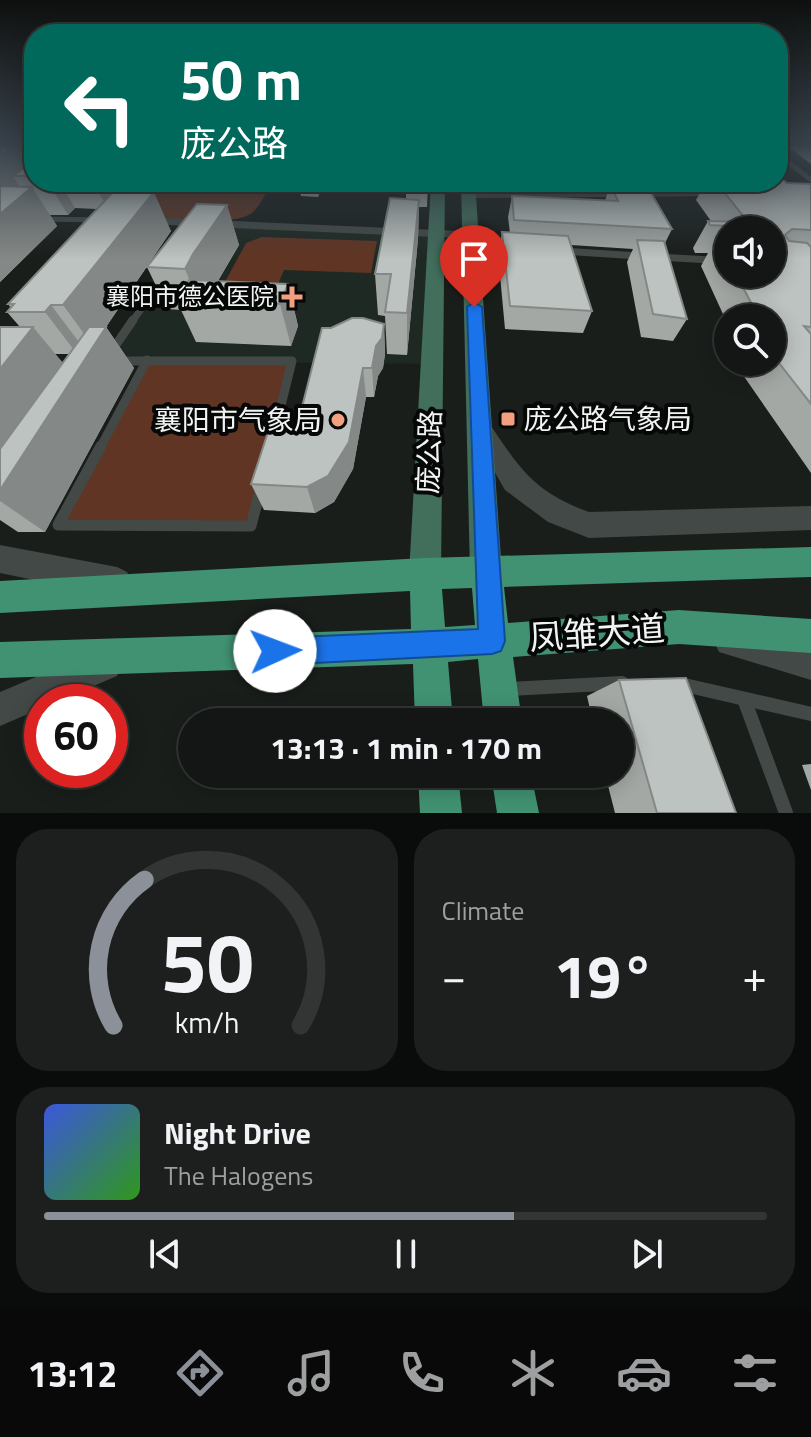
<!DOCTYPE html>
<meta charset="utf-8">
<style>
:root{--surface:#131614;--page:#1c1f1d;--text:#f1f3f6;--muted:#9d9fa0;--line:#323534;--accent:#8c9099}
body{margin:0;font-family:"Titillium Web","Noto Sans SC",sans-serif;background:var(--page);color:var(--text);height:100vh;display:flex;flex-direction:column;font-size:30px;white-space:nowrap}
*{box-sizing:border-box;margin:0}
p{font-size:26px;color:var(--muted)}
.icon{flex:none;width:44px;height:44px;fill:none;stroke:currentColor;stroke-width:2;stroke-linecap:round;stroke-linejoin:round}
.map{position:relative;height:813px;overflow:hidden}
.drawer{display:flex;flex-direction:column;gap:16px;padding:16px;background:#0a0c0b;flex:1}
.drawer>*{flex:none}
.top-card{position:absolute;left:24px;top:24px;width:764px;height:168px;border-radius:32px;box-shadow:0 4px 20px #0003,0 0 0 2px var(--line);background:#00695c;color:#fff;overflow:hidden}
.fabs{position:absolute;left:714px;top:216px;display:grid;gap:16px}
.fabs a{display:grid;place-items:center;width:72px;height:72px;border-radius:50%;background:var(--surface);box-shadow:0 4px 20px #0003,0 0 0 2px var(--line);font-size:40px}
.speed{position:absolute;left:24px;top:684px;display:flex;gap:16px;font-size:40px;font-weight:700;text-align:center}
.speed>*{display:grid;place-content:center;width:104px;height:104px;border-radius:50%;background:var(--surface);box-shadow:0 4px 20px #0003,0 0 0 2px var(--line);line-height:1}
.speed .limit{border:12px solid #d22;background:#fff;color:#111}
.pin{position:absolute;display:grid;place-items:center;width:68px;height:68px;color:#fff;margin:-82px -34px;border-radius:50% 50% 50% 0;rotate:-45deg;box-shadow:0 0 8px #0007}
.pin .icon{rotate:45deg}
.me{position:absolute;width:88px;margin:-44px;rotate:88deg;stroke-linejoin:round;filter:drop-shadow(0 0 6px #0008)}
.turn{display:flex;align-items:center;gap:28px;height:168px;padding:0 24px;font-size:36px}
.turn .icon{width:104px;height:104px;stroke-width:2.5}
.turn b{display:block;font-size:56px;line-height:68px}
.big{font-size:60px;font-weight:700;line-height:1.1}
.drawer .widget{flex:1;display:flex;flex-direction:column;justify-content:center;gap:12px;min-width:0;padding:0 28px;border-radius:32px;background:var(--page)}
.drawer .dial{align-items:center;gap:0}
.dial svg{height:208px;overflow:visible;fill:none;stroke:var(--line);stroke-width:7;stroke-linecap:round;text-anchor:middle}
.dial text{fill:var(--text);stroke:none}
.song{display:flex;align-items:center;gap:24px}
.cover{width:96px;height:96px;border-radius:12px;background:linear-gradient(135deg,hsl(230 70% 55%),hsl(110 70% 35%))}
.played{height:8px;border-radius:4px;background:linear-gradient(90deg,var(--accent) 65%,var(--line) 65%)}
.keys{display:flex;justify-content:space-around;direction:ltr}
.heat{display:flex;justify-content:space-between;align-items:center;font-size:44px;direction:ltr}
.drawer .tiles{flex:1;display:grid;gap:16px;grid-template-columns:1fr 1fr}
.widget:last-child{grid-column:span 2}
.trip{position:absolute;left:178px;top:708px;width:456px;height:80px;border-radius:40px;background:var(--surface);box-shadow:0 4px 20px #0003,0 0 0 2px var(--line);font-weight:700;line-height:80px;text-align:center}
.dock{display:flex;height:128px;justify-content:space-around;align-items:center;background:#080908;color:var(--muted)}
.dock .icon{width:56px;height:56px}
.dock .current{color:var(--accent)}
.dock b{font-size:36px;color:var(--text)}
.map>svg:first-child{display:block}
.built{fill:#1e2923}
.green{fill:#613523}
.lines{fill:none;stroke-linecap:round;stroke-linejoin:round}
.service-far4{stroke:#434946;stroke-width:5}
.service-far3{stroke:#434946;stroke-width:7}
.service-far2{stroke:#434946;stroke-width:9}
.service-far1{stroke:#434946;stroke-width:11}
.service{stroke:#434946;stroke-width:14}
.pedestrian{fill:#434946;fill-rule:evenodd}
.minor{fill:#434946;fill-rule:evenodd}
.tertiary{fill:#434946;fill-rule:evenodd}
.secondary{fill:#426e5c;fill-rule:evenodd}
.primary{fill:#419272;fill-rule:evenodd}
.wall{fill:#a3a8a5;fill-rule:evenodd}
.shaded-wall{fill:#848886}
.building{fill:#bdc3c0;stroke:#848886;stroke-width:2}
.route{fill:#1a73e8;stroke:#114b97;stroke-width:2}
.poi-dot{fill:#f2a07f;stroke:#060707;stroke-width:3}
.labels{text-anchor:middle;stroke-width:8;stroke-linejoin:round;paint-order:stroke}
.far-poi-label{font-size:24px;fill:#f1f4f2;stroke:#060707;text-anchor:end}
.poi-label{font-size:28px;fill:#f1f4f2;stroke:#060707;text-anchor:start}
.street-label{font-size:28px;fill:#f1f4f2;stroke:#060707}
.near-street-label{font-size:34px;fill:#f1f4f2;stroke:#060707}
</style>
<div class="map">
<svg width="811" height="813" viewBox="0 0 811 813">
<rect width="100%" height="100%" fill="#191e1b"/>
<polygon class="built" points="200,223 436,233 432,364 106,361"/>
<g class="green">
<path d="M163 182H269L271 184C266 192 261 204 254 211 238 229 165 216 141 216L138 206Z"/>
<polygon points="507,182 608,182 615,194 509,195"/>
<polygon points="262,237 377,241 371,273 284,270 263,319 206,317 246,243"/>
<polygon points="147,360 292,361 251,526 58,525"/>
</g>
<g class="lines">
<g class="service-far4">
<polyline points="778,154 811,180"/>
<polyline points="134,201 149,182"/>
<polyline points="42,219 100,220"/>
<polyline points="154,221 192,223"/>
</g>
<g class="service-far3">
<polyline points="163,221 192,223"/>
<polyline points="222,224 471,235"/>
<polyline points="471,246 512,248"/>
<polyline points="562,251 639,256"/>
<polyline points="658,257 728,261"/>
<polyline points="132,322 162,279"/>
</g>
<g class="service-far2">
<polyline points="111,352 133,320"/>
<polyline points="118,361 292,361 273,438"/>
<polyline points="100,448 147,360"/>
</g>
<polyline class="service-far1" points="101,446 58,525 251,526 261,487"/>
<g class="service">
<polyline points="680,684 811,714"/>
<polyline points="509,689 622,683"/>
<polyline points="744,699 786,813"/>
</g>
<polygon class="pedestrian" points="504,182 510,182 512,197 505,195"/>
<polygon class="minor" points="722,191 727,194 726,196 469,198 464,195 469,192"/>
<g class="tertiary">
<path d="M481 420 489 423C520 469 534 492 589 512L811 506V530L589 538 548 522 505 490 470 429 473 423Z"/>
<polygon points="0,545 117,567 127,572 132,582 127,592 117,597 0,573"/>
<polygon points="730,625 811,648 811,680 719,652 714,641 719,630"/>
<polygon points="105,648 117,652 121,664 117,676 56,702 42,702 42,708 0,726 0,692"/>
</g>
<g class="secondary">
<polygon points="431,182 445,182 441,574 436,585 425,590 414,585 409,574"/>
<polygon points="461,182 475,182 502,573 497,584 486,589 475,584 470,573"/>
</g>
<g class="primary">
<path d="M811 547V577L504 587 508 623 679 610 811 619V653L679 644 513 657 522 722H484L478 659 448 662 453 722H415L413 664 0 678V642L411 629 410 591 0 613V581L425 558ZM472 588 475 625 445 627 442 589Z"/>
<polygon points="418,774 458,774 462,813 420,813"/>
<polygon points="491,774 531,774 539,813 497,813"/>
</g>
</g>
<g class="wall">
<path d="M0 146H34V182H136L126 192 171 231 106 327 134 368 45 532H18L0 520V327H20L7 312 11 308 8 304 97 209 75 208 68 215H50L57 226 0 282ZM55 354H69L63 363Z"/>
<polygon points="787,146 811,146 811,164"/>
<polygon points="299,182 325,182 318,197 301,196"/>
<polygon points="406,182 428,182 427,207 419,207 418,239 407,355 387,354 385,316 378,315 375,274 406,199"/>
<polygon points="640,182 677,182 675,186 643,185"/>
<path d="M706 182H778L811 184V473L743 375 748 369 745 362H772V318H728V325L701 266 708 253H695L693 248 708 221H711L696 200ZM728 230H772V274H728Z"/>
<polygon points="610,184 672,229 665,243 687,319 673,341 641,337 627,262 633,249 571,245 592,311 583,333 505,329 498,254 502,232 510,233 508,217 512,196 605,201"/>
<polygon points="227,205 239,245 218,281 288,284 298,326 291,346 196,342 181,310 167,309 147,267"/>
<polygon points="384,324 385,354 383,368 378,376 374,397 366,397 353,469 334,502 315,513 264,510 251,484 297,427 331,328"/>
<polygon points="619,680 736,813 615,813 605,774 620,774 620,722 593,722 587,696"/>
<polygon points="811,764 811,790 802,765"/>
</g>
<g class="shaded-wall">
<polygon points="15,146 34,146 34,176 13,176 24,193 0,211 0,156"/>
<polygon points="48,182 60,182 75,208 68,215"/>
<polygon points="93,182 136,182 108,209"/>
<polygon points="316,182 325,182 318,197"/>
<polygon points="32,187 57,226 0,282 0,214"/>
<polygon points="154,192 171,231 106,327 134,368 45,532 0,501 0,490 93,346 63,305"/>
<polygon points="419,200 418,239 407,355 407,313"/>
<polygon points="227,205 239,245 209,295 198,301 185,269 193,254"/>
<polygon points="288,284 298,326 291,346 280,304"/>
<polygon points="51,305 82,346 77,354 45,312"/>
<polygon points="384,324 385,354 383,368 378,376 374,397 372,368 376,346"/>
<polygon points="33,327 67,368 0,472 0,369"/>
<polygon points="363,368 366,397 353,469 334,502 315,513 307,487"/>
</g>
<g class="building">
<polygon points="0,146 15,146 0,156"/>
<polygon points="34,160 34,176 13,176"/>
<polygon points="778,176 787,183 811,184 811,230 792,229 785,235 789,241 807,243 811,247 811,327 804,326 811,334 811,404 772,354 772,347 775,347 772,342 772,318 759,318 736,274 772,274 772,230 750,230 745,227 710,225 708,221 748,222 716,182 778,182"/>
<polygon points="610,184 647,186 672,229 514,220 512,196 618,201"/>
<polygon points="0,186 32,187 0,214"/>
<polygon points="113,192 154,192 63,305 51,305 45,312 7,312 14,304 8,304"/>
<polygon points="390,198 419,200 407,313 385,312 391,274 375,274"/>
<polygon points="197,204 227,205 193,254 185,269 147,267"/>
<polygon points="502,232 568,236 592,311 510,306"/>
<polygon points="717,238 728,238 728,259"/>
<polygon points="637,240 664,241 687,319 653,314"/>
<polygon points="189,280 288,284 280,304 177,300"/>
<polygon points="352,318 363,318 384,324 382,338 376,346 372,368 363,368 349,442 328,476 307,487 251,484 270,426 297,427 322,328 331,328"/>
<polygon points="0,327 33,327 0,369"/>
<polygon points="89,327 106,327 0,490 0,449"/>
<polygon points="686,678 736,813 657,813 619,680"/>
</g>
<linearGradient id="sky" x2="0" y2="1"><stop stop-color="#0e100f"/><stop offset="0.56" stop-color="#38414a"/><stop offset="1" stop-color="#38414a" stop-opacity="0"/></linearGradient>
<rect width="811" height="259" fill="url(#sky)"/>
<polygon class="route" points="474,302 482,307 505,641 501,651 492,654 275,665 266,661 262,651 266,642 275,638 478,629 467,307"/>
<g class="poi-dot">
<path d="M288 285h8v8h8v8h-8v8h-8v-8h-8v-8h8z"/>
<rect x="500" y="411" width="16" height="16" rx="4"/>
<circle cx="338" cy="420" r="8"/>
</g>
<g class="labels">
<g class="far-poi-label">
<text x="274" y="305">襄阳市德公医院</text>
</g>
<g class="poi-label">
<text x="524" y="429">庞公路气象局</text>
<text x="322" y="430" text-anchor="end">襄阳市气象局</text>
</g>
<g class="street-label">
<text transform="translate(429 452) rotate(-88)" y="10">庞公路</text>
</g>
<g class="near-street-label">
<text transform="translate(597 633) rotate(-4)" y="12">凤雏大道</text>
</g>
</g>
</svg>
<div class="fabs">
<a><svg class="icon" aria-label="sound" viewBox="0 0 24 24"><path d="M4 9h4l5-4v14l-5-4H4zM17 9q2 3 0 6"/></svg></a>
<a><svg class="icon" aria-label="search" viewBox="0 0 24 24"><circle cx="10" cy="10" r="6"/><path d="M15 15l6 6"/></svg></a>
</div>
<div class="speed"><div class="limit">60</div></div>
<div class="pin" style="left:474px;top:307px;background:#d93025"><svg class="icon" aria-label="arrive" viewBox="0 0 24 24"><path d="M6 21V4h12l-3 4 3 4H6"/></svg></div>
<svg class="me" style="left:275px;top:651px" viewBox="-20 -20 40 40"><circle r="19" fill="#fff"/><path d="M0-13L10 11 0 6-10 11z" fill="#1a73e8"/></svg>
<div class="trip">13:13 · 1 min · 170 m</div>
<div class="top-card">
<div class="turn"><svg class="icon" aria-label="left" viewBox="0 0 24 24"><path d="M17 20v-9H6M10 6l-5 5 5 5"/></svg><div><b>50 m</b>庞公路</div></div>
</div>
</div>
<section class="drawer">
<div class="tiles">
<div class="widget dial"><svg viewBox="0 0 100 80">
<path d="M14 69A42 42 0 1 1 86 69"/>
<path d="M14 69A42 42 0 0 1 26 13" stroke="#8c9099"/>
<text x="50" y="56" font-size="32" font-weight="700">50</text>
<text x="50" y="72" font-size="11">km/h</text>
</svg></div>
<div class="widget"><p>Climate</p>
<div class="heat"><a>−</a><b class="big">19°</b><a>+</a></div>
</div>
<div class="widget">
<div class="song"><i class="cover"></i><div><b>Night Drive</b><p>The Halogens</p></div></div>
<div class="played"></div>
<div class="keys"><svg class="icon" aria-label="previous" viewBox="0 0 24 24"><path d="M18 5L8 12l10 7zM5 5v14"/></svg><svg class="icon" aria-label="pause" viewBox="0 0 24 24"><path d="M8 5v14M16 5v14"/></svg><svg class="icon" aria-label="next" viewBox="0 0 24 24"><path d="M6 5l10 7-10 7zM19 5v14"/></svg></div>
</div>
</div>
</section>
<nav class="dock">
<b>13:12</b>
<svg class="icon current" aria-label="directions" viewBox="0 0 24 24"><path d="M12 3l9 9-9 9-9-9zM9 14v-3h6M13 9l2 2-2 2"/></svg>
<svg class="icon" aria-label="music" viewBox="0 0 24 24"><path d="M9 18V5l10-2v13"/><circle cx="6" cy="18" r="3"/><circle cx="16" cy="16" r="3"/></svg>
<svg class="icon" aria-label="phone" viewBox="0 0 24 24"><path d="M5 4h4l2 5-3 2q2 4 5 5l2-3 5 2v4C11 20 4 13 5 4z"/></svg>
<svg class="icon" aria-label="climate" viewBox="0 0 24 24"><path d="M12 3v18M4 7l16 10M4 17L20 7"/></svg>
<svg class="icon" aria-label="car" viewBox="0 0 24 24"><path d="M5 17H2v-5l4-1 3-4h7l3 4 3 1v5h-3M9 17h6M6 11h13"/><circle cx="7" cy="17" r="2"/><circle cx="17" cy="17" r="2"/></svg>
<svg class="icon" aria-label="filters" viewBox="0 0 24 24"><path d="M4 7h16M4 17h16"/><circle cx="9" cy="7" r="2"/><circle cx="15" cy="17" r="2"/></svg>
</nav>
